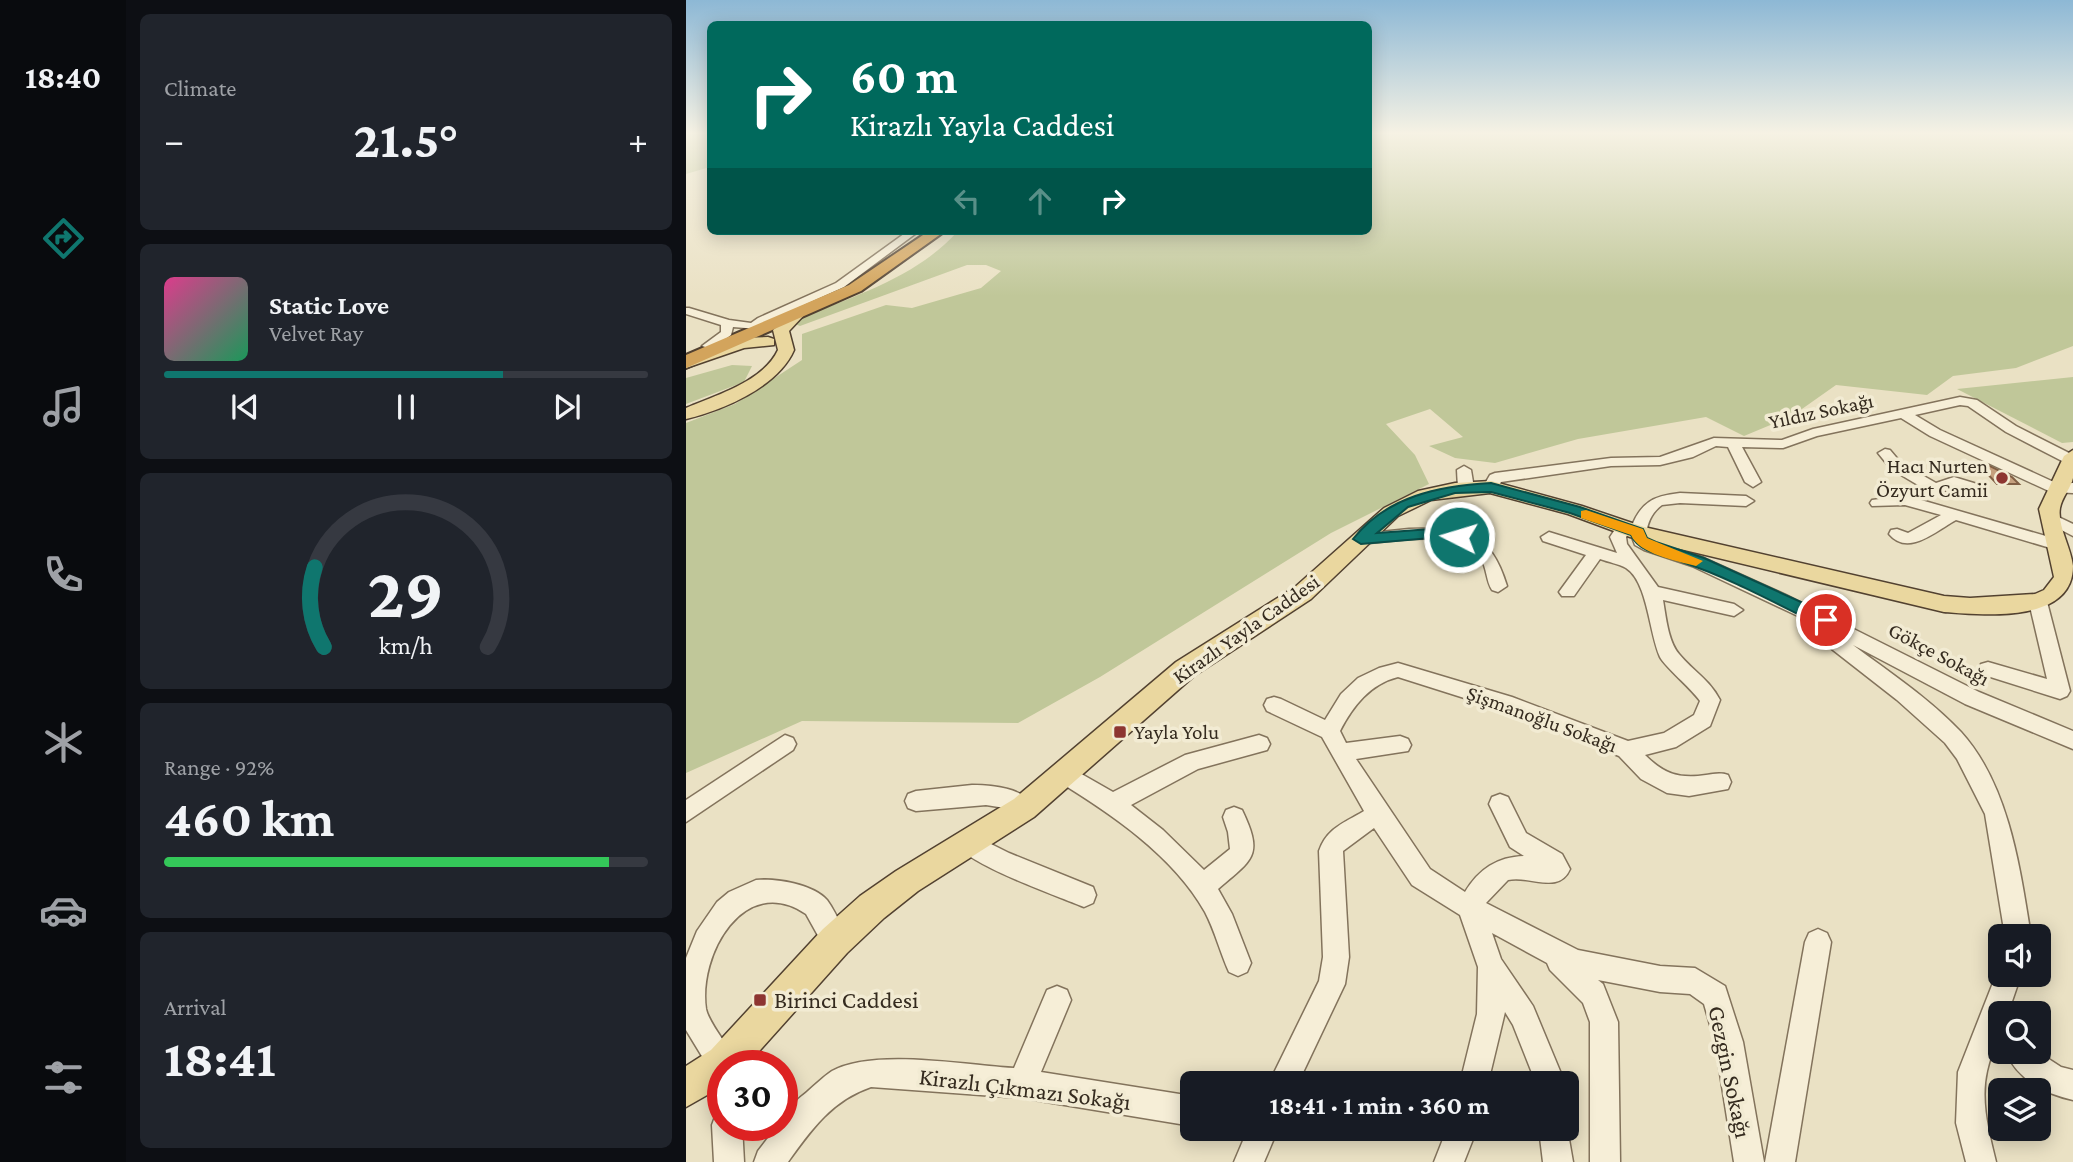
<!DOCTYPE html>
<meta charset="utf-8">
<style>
:root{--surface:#171b24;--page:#20242c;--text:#f1f3f6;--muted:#9ea1a6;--line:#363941;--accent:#0f766e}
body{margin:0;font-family:"Crimson Pro",serif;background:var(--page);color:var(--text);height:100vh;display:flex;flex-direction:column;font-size:26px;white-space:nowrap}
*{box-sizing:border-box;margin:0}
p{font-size:23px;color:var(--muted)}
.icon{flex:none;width:38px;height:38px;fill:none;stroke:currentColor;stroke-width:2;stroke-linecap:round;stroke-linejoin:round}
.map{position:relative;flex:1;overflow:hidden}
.side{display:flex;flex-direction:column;gap:14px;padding:14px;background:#0d0f14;width:560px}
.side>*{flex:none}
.hud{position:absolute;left:21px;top:21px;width:665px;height:214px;border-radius:10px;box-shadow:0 4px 18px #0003;background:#00695c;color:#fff;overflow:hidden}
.controls{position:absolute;left:1302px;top:924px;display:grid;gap:14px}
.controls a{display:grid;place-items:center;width:63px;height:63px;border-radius:10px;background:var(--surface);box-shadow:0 4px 18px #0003;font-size:35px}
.speed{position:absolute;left:21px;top:1050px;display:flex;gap:14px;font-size:35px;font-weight:700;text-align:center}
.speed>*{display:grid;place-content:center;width:91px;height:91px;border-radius:50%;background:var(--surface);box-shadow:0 4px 18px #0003;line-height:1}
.speed .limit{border:10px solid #d22;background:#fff;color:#111}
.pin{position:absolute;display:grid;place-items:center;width:60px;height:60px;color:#fff;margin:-30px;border:4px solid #fff;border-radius:50%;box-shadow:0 2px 7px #0007}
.me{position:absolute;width:77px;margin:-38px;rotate:275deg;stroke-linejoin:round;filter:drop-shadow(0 0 5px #0008)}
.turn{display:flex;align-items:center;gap:24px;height:147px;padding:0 28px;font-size:32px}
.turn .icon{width:91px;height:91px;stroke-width:2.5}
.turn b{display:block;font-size:49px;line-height:60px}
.lanes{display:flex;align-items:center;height:66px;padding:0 28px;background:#0003;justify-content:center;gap:35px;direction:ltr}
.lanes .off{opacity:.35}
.big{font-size:52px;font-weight:700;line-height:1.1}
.side .card{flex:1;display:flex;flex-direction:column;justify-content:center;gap:10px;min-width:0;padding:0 24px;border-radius:10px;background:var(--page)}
.side .dial{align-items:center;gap:0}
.dial svg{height:182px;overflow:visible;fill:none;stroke:var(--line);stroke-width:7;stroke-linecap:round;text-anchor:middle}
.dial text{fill:var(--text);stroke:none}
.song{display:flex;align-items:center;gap:21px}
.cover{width:84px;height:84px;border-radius:10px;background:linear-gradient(135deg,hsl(330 70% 55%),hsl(150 70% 35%))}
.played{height:7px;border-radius:4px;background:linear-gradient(90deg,var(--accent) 70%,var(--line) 70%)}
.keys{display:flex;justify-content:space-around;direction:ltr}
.heat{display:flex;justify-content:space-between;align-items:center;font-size:38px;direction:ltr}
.charge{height:10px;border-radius:5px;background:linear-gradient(90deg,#34c759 92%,var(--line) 0)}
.trip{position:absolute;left:494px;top:1071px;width:399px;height:70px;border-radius:10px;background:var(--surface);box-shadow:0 4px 18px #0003;font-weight:700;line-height:70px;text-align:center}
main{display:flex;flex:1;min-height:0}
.menu{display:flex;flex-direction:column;width:126px;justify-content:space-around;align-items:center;background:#090b0e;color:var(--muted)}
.menu .icon{width:49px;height:49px}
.menu .selected{color:var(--accent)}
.menu b{font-size:32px;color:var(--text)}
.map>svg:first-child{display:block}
.green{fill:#c0c799}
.building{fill:#c59f7d;stroke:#815f44;stroke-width:2}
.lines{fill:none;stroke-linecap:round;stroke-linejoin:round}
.minor-casing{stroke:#83735c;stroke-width:3}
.major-casing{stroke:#524130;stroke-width:3}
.highway-casing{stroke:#524130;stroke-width:4}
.minor{fill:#f6eed7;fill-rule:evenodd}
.major{fill:#ead79f;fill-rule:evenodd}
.highway{fill:#d3a45c;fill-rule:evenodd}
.route{fill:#0f766e;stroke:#0a4d48;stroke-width:2}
.slow{fill:#f59e0b}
.poi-dot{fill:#8d3531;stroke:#f2ebd3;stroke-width:2.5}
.labels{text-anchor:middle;stroke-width:7;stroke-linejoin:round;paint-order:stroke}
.street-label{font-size:21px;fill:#352b1f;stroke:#f2ebd3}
.poi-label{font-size:21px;fill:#352b1f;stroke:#f2ebd3;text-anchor:end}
.near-poi-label{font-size:24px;fill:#352b1f;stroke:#f2ebd3;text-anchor:start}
.near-street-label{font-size:24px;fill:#352b1f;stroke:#f2ebd3}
</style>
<main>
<nav class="menu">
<b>18:40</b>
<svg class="icon selected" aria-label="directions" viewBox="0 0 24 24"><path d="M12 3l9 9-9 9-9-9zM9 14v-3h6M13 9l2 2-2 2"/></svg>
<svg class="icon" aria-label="music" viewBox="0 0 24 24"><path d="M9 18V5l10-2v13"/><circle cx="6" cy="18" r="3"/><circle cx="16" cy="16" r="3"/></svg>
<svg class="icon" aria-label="phone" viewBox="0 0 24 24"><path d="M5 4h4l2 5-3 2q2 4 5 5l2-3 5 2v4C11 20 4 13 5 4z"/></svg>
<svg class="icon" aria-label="climate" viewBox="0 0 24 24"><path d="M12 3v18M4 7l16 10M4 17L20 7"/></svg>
<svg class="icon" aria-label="car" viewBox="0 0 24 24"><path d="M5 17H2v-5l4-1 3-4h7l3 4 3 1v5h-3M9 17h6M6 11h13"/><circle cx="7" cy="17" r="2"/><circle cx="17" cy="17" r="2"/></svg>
<svg class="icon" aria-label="filters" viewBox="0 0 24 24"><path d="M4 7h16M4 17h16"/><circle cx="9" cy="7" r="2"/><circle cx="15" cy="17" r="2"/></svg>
</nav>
<section class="side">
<div class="card"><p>Climate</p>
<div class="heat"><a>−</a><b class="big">21.5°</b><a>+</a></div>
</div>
<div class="card">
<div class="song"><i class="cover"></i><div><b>Static Love</b><p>Velvet Ray</p></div></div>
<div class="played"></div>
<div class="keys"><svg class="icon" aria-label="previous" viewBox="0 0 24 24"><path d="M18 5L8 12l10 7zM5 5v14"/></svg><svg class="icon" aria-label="pause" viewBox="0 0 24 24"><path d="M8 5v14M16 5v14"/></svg><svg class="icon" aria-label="next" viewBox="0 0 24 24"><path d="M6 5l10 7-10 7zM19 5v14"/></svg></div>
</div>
<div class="card dial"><svg viewBox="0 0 100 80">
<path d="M14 69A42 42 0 1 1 86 69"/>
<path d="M14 69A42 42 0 0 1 10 34" stroke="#0f766e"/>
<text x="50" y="56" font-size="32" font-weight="700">29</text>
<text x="50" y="72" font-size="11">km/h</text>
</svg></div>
<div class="card"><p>Range · 92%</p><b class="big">460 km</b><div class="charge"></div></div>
<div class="card"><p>Arrival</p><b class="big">18:41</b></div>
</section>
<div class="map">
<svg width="1387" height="1162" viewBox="0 0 1387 1162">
<rect width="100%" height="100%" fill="#eae1c4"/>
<g class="green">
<polygon points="0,134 24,134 24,167 0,174"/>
<path d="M683 134H1387V346L1330 368 1267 376 1241 395 1150 385 1106 416 1058 436 1020 417 892 439 809 463 769 458 743 446 777 437 744 409 700 424 729 455 743 484 645 533 414 677 332 723 116 721 0 773V423L49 404 116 360V334L200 305 226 308 295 288 315 271 300 265H281L114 326 109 324 115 318C170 295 231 277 272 231H682Z"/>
<polygon points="46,365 66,366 58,382 0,404 0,378"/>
<polygon points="1387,377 1387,442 1376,443 1271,389"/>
</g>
<polygon class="building" points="1294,466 1304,466 1326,477 1333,484 1311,484"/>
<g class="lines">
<defs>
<g id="minor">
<polygon points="222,231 233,231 158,287 80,322 72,329 47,327 45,335 26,349 16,346 35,332 35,325 0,314 0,308 3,308 43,320 65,323 72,318 150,283"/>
<polygon points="1274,397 1291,400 1330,426 1387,455 1387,462 1378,462 1320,432 1282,406 1274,405 1229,415 1254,430 1372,484 1387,483 1387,493 1365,492 1244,436 1215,418 1131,436 1097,448 1056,447 1075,482 1067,487 1059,482 1042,447 1030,446 1007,457 974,465 925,466 815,482 810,490 805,492 797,487 804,475 809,473 925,458 974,457 1028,438 1096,440 1127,429"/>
<path d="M1199 449 1204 450 1215 463 1250 483 1268 477 1291 484 1294 487 1286 492 1269 487 1235 500 1377 541 1379 545 1371 550 1270 520C1250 531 1222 557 1203 534L1205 530 1211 529 1222 533 1255 515 1219 505 1186 506 1184 503 1186 500 1217 496 1237 488 1205 469 1192 453Z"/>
<polygon points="778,466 785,470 788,488 780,493 772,488 771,470"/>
<path d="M994 493 1060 496 1068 501 1060 506 994 503 976 505C966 512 958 527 962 538L1018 558 1100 595 1293 692 1387 731V749L1279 704 1167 645C1203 672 1244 699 1275 732 1323 785 1334 868 1345 936H1319L1299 814 1271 759 1259 743 1211 700 1115 625 1114 617 1006 566 958 550 949 545 944 532 940 537 941 544 972 587 1048 604 1057 610 1048 616 977 600C980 617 982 641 993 654 1007 671 1023 679 1034 700L1024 726 990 747 959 755C978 774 993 779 1020 775 1028 774 1034 772 1042 775L1045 782 1042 789 1003 796 981 793 955 779 933 756 813 709 712 677C684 684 667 706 654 731L660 743 714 736 722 739 725 745 722 751 670 759 744 869 779 892C793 869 811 857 838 856L824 847 803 804 806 797 814 794 822 797 840 833 876 854 884 869C873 895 844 875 822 880L800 903 892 950 974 966 1009 968 1039 986 1057 1042 1078 1162H1048L1029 1042 1018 1004 1004 994 974 992 912 980 917 984 932 1022 934 1162H904V1022L897 1003 864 970 861 963 806 933 815 959 847 1006 879 1083H850L827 1025 819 1012 802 1083H774L791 1014 792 967 774 915 726 885 688 828 657 851 663 957 659 984 612 1083H583L633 981 637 957 633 851C641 828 658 823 678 811L636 737 581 711 578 705 581 699 588 697 595 699 639 720 655 694 672 678 693 668 712 663 826 697 942 741 978 733 1008 715 1014 701C1004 687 980 668 974 657 963 633 962 582 940 568 933 564 922 562 914 559L888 596H876L873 592 900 555 857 541 855 537 863 532 931 553 924 537 932 525 938 524 945 528C955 502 967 496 994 493Z"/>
<polygon points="1364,513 1387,524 1387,536 1358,521 1356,518"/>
<path d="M723 529C778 528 804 530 821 586L812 592 806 590C800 581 801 568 795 559 775 527 707 541 675 544L667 539 675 534Z"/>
<polygon points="1352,596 1361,602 1384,691 1381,696 1374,699 1295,674 1292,669 1295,664 1302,662 1361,679 1343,602"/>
<polygon points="99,735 107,738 110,744 107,750 0,822 0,800"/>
<path d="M573 735 581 738 584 744 581 750 512 769 445 805 477 830 518 870 544 849 542 832 537 817 540 810 548 807 556 810C578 856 567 859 532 889L546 914 565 963 561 972 552 976 543 972C534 952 529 931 519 912 487 855 424 813 370 780L367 773 370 766 378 764 427 792 499 755Z"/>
<path d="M286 785C306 785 340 788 349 808L346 815 338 818 319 808 300 805 230 811 222 808 219 801 222 794 230 791Z"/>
<path d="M283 833 323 853 407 887 410 895 407 903 398 907C374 897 280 864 271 844L275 836Z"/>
<path d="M70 880C90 878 127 884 141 900 150 912 156 928 162 941L158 950 149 954 140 950 120 914C58 872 12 955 20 1009 23 1024 45 1048 52 1066H37V1080L28 1076 0 1030V958L11 931 31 902 43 892Z"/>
<polygon points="1132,929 1141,933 1145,942 1109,1162 1079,1162 1119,942 1123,933"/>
<path d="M1314 965V975H1335L1322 1013H1314C1314 1037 1306 1049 1301 1071 1294 1101 1303 1133 1310 1162H1280L1270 1123 1272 1072Z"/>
<path d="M371 986 381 990 385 1000 355 1072 506 1096V1126L336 1098 185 1087C146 1100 125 1130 102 1162H68L72 1151 92 1125H96C96 1112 112 1099 121 1092 129 1085 137 1077 146 1071 187 1048 280 1065 328 1068L361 990Z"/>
<path d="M1320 1052H1352L1375 1067 1387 1070V1100C1359 1094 1331 1079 1320 1052Z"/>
<polygon points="37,1112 37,1125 56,1125 58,1162 28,1162 26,1125 30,1114"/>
<polygon points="880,1122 887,1162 857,1162 853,1129 880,1129"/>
<polygon points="562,1129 592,1129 578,1162 548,1162"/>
<polygon points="761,1129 791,1129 778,1162 748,1162"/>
</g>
<g id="major">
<path d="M112 310 119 314 103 331 108 350C92 387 37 410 0 419V408C30 395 77 382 92 350L87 330Z"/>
<polygon points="82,337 88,339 88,345 58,348 0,368 0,358 56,338"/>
<path d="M1387 450C1387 459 1387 469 1387 478 1385 488 1376 497 1374 508 1371 525 1385 548 1387 566 1387 624 1297 615 1258 612L944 537 882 514 804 493 745 500 712 516 625 599 508 676 348 817 232 891 198 918 161 953 60 1066H37V1086L0 1107V1066L25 1050 137 929 174 896 210 871 328 799 490 662 609 587 698 508 732 491 769 483 805 481 896 506 958 527 1258 596 1284 598 1349 594 1358 590 1368 577 1353 509 1378 456Z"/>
</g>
<polygon id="highway" points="243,231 259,231 175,291 0,368 0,355 163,285"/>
</defs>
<use href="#minor" class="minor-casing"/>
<use href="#major" class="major-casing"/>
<use href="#highway" class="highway-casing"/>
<use href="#minor" class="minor"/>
<use href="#major" class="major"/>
<use href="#highway" class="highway"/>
</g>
<linearGradient id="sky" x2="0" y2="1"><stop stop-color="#8db8d5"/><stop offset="0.45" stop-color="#f6f2e4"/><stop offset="1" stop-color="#f6f2e4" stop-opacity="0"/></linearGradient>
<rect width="1387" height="296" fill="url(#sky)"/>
<path class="route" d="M805 483 894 507 957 529 961 538 970 542 1018 558 1146 616 1149 620 1140 626 1134 625C1089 603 1044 578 996 562 980 556 953 553 945 535L884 513 805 492 769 493 722 507 691 533 745 529 778 534V541L745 538 675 544 667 539C701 496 753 486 805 483Z"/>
<path class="slow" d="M900 510 957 529 961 538 1017 561 1010 566C991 561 953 554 945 535L895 518V511Z"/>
<g class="poi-dot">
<circle cx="1316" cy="478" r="7"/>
<rect x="427" y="725" width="14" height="14" rx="3.5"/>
<rect x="67" y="993" width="14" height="14" rx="3.5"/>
</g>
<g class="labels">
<g class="street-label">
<text transform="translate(1135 411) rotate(-12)" y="7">Yıldız Sokağı</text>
<text transform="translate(560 629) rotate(-35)" y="7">Kirazlı Yayla Caddesi</text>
<text transform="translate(1253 654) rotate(28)" y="7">Gökçe Sokağı</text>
<text transform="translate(856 719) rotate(20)" y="7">Şişmanoğlu Sokağı</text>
</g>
<g class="poi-label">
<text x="1302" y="473">Hacı Nurten<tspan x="1302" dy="24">Özyurt Camii</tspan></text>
<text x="448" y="739" text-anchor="start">Yayla Yolu</text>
</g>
<g class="near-poi-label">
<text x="88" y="1008">Birinci Caddesi</text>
</g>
<g class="near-street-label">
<text transform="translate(1044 1072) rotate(78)" y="8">Gezgin Sokağı</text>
<text transform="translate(339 1089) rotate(7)" y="8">Kirazlı Çıkmazı Sokağı</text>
</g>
</g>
</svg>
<div class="controls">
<a><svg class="icon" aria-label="sound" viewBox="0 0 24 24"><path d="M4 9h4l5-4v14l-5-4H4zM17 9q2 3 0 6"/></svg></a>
<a><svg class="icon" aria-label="search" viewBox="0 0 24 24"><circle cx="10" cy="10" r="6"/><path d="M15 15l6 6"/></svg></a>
<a><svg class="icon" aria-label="layers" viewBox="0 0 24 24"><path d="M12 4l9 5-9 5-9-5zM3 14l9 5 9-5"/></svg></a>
</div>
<div class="speed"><div class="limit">30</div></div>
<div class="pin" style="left:1140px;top:620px;background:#d93025"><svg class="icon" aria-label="arrive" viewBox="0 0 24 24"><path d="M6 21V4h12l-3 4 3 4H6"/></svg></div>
<svg class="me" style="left:773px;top:537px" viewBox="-20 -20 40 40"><circle r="17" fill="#0f766e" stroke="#fff" stroke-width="3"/><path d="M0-11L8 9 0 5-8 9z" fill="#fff"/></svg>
<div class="trip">18:41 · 1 min · 360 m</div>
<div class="hud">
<div class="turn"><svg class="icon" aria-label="right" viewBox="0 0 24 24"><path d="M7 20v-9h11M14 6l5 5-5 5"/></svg><div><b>60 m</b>Kirazlı Yayla Caddesi</div></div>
<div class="lanes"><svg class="icon off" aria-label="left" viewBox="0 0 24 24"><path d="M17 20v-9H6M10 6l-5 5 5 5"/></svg><svg class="icon off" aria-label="ahead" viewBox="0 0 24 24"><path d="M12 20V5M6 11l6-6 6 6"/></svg><svg class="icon" aria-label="right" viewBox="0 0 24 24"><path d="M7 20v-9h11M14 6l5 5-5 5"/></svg></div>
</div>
</div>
</main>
